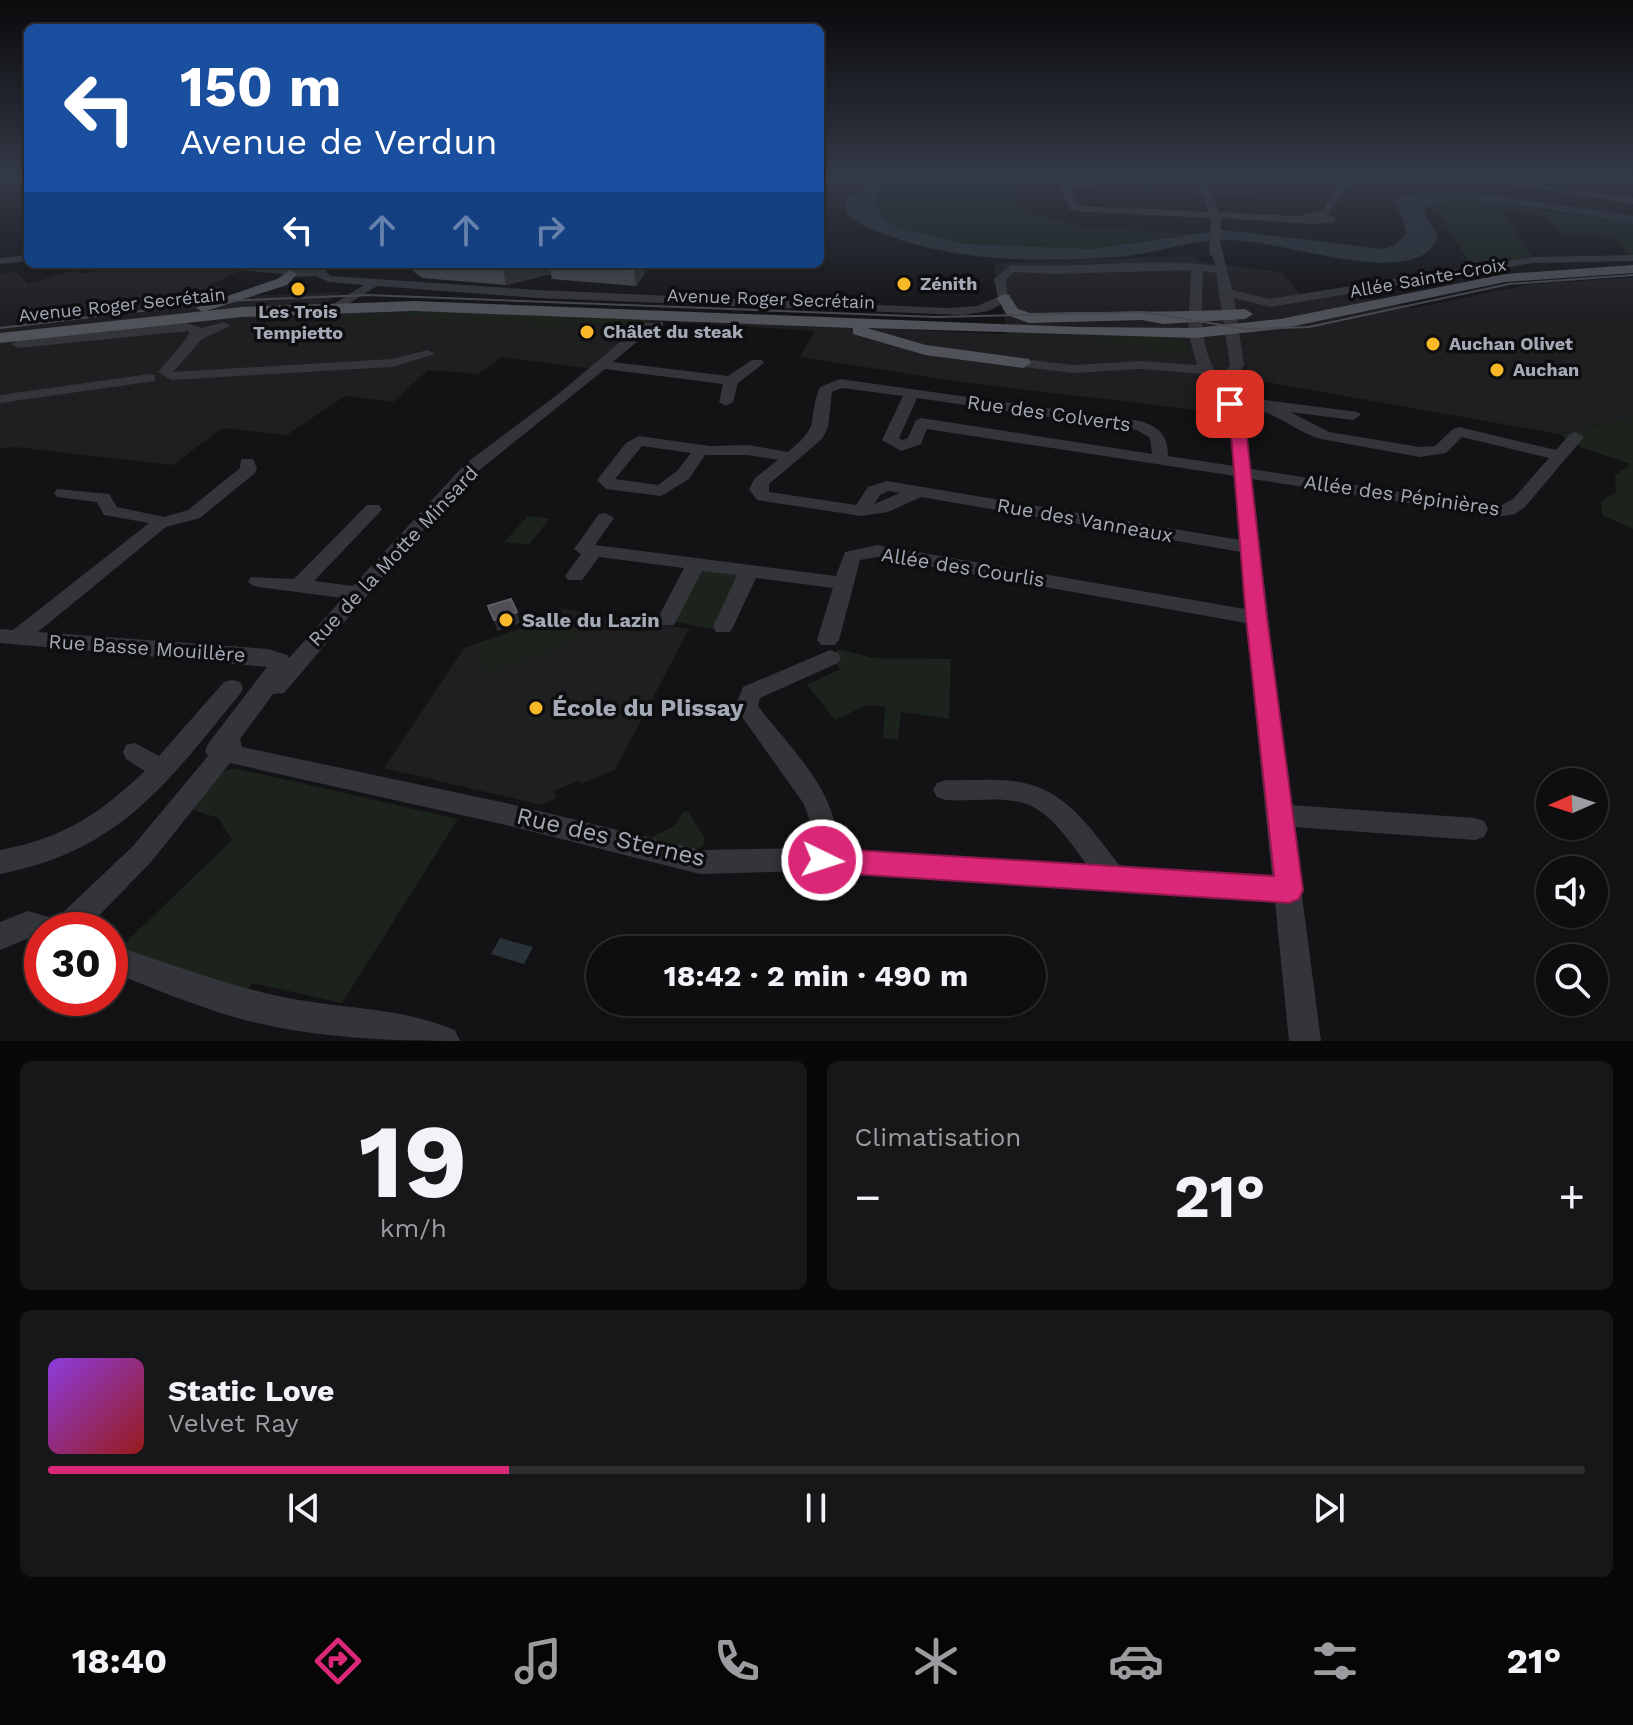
<!DOCTYPE html>
<html lang="fr">
<meta charset="utf-8">
<style>
:root{--surface:#0e0e10;--page:#171719;--text:#f1f3f6;--muted:#9b9c9f;--line:#2e2e30;--accent:#db2777}
body{margin:0;font-family:"Work Sans",sans-serif;background:var(--page);color:var(--text);height:100vh;display:flex;flex-direction:column;font-size:30px;white-space:nowrap}
*{box-sizing:border-box;margin:0}
p{font-size:26px;color:var(--muted)}
.icon{flex:none;width:44px;height:44px;fill:none;stroke:currentColor;stroke-width:2;stroke-linecap:round;stroke-linejoin:round}
.map{position:relative;height:1041px;overflow:hidden}
.drawer{display:flex;flex-direction:column;gap:20px;padding:20px;background:#080809;flex:1}
.drawer>*{flex:none}
.guide{position:absolute;left:24px;top:24px;width:800px;height:244px;border-radius:12px;box-shadow:0 2px 6px #0004,0 0 0 2px var(--line);background:#1a4fa0;color:#fff;overflow:hidden}
.needle{width:52px;rotate:267deg}
.fabs{position:absolute;left:1536px;top:768px;display:grid;gap:16px}
.fabs a{display:grid;place-items:center;width:72px;height:72px;border-radius:50%;background:var(--surface);box-shadow:0 2px 6px #0004,0 0 0 2px var(--line);font-size:40px}
.speed{position:absolute;left:24px;top:912px;display:flex;gap:16px;font-size:40px;font-weight:700;text-align:center}
.speed>*{display:grid;place-content:center;width:104px;height:104px;border-radius:50%;background:var(--surface);box-shadow:0 2px 6px #0004,0 0 0 2px var(--line);line-height:1}
.speed .limit{border:12px solid #d22;background:#fff;color:#111}
.pin{position:absolute;display:grid;place-items:center;width:68px;height:68px;color:#fff;margin:-34px;border-radius:16px;box-shadow:0 4px 12px #0006}
.me{position:absolute;width:88px;margin:-44px;rotate:94deg;stroke-linejoin:round;filter:drop-shadow(0 0 6px #0008)}
.turn{display:flex;align-items:center;gap:28px;height:168px;padding:0 24px;font-size:36px}
.turn .icon{width:104px;height:104px;stroke-width:2.5}
.turn b{display:block;font-size:56px;line-height:68px}
.lanes{display:flex;align-items:center;height:76px;padding:0 24px;background:#0003;justify-content:center;gap:40px;direction:ltr}
.lanes .off{opacity:.35}
.big{font-size:60px;font-weight:700;line-height:1.1}
.drawer .widget{flex:1;display:flex;flex-direction:column;justify-content:center;gap:12px;min-width:0;padding:0 28px;border-radius:12px;background:var(--page)}
.drawer .dial{align-items:center;gap:0}
.dial b{font-size:104px;line-height:1}
.song{display:flex;align-items:center;gap:24px}
.cover{width:96px;height:96px;border-radius:12px;background:linear-gradient(135deg,hsl(270 70% 55%),hsl(0 70% 35%))}
.played{height:8px;border-radius:4px;background:linear-gradient(90deg,var(--accent) 30%,var(--line) 30%)}
.keys{display:flex;justify-content:space-around;direction:ltr}
.heat{display:flex;justify-content:space-between;align-items:center;font-size:44px;direction:ltr}
.drawer .tiles{flex:1;display:grid;gap:20px;grid-template-columns:1fr 1fr}
.widget:last-child{grid-column:span 2}
.trip{position:absolute;left:586px;top:936px;width:460px;height:80px;border-radius:40px;background:var(--surface);box-shadow:0 2px 6px #0004,0 0 0 2px var(--line);font-weight:700;line-height:80px;text-align:center}
.dock{display:flex;height:128px;justify-content:space-around;align-items:center;background:#060606;color:var(--muted)}
.dock .icon{width:56px;height:56px}
.dock .current{color:var(--accent)}
.dock b{font-size:36px;color:var(--text)}
.map>svg:first-child{display:block}
.built{fill:#1f1f22}
.green{fill:#1b231c}
.water{fill:#293239}
.lines{fill:none;stroke-linecap:round;stroke-linejoin:round}
.minor{fill:#34353a;fill-rule:evenodd}
.major{fill:#505259;fill-rule:evenodd}
.tram{stroke:#47494f;stroke-width:2}
.wall{fill:#44454a}
.shaded-wall{fill:#2c2d30}
.building{fill:#4f5056;stroke:#5c5e65;stroke-width:2}
.route{fill:#db2777;stroke:#8e194d;stroke-width:2}
.poi-dot{fill:#f9b828;stroke:#0e0e10;stroke-width:3}
.labels{text-anchor:middle;stroke-width:7;stroke-linejoin:round;paint-order:stroke}
.far-street-label{font-size:18px;fill:#a4a9b6;stroke:#0e0e10}
.far-poi-label{font-size:18px;font-weight:bold;fill:#a4a9b6;stroke:#0e0e10;text-anchor:start}
.street-label{font-size:20px;fill:#a4a9b6;stroke:#0e0e10}
.poi-label{font-size:20px;font-weight:bold;fill:#a4a9b6;stroke:#0e0e10;text-anchor:start}
.near-poi-label{font-size:24px;font-weight:bold;fill:#a4a9b6;stroke:#0e0e10;text-anchor:start}
.near-street-label{font-size:24px;fill:#a4a9b6;stroke:#0e0e10}
</style>
<div class="map">
<svg width="1633" height="1041" viewBox="0 0 1633 1041">
<rect width="100%" height="100%" fill="#131315"/>
<g class="built">
<polygon points="1063,175 1271,175 1257,194 1246,196 1070,188"/>
<polygon points="1191,256 1202,262 1282,272 1303,298 1340,294 1414,308 1532,284 1633,278 1633,417 1559,434 1220,374 1215,412 968,383 800,357 815,331 652,321 592,369 502,357 478,374 428,370 393,402 345,396 287,435 222,428 173,465 15,447 0,448 0,274 15,271 28,284 73,270 85,274 113,264 163,264 241,271 210,284 222,287 200,298 341,292 310,314 403,312 632,317 1007,334 993,263"/>
<polygon points="559,608 689,629 615,770 581,784 578,781 554,791 556,798 541,805 384,768 464,648 563,613"/>
</g>
<g class="green">
<polygon points="876,175 1008,175 1019,209 1082,227 1188,234 1091,249 966,244 897,228 886,221 872,203 885,182"/>
<polygon points="1445,201 1492,203 1633,224 1633,256 1627,255 1614,238 1561,233 1539,213 1501,209 1532,257 1472,268 1438,213 1427,205"/>
<polygon points="431,310 651,319 643,325 583,324 525,329 533,327 537,322 423,318 425,314 381,316 379,319 306,326 335,319"/>
<path d="M1002 333 1168 337 1186 341 1189 351 1182 355C1125 346 1064 325 1006 339Z"/>
<polygon points="1633,417 1633,529 1602,515 1601,502 1616,492 1615,476 1630,464 1581,447 1560,434"/>
<polygon points="528,516 549,519 529,545 504,542"/>
<polygon points="701,567 742,574 714,629 672,621"/>
<polygon points="564,613 579,640 487,674 474,645"/>
<polygon points="837,649 874,658 951,659 949,719 901,712 898,740 883,738 885,707 867,705 835,720 807,685 840,669 834,662"/>
<polygon points="234,768 458,819 342,1003 253,983 243,992 119,949 232,840 218,818 190,809 219,773"/>
<polygon points="688,811 705,839 703,845 693,852 647,839 674,826 683,812"/>
</g>
<g class="water">
<path d="M820 175 882 177V189L873 203 886 221 897 228 966 244 1091 249 1223 230 1383 249 1395 245 1406 234 1404 222 1394 201 1395 197 1424 192 1486 194 1629 215 1633 216V224C1595 218 1452 188 1425 207V215L1438 236C1434 244 1431 250 1423 255 1378 279 1277 239 1226 240 1189 240 1154 254 1118 257 1037 263 949 262 874 230 865 226 848 220 846 209 845 205 847 201 847 197L863 191 866 185 853 181 820 180Z"/>
<polygon points="500,938 533,947 524,964 491,954"/>
</g>
<g class="lines">
<g class="minor">
<polygon points="21,175 28,175 28,179 0,185 0,179"/>
<path d="M1055 175H1063L1078 206 1209 212 1198 188 1204 179 1225 175 1211 183 1208 188 1219 212 1297 216 1324 209C1335 185 1351 175 1377 175L1348 188 1328 214 1335 218V222L1312 224 1221 218 1220 241 1232 290 1270 299 1533 257 1633 255V261L1533 263 1270 307 1234 298 1244 365 1227 389 1234 399 1265 400 1358 412 1361 415 1353 420 1290 412 1329 432 1420 447 1435 446 1453 429 1459 427 1556 450 1570 434 1576 432 1584 437 1525 507 1515 514 1498 517 1252 479 1290 805 1475 818 1484 821 1488 829 1484 837 1475 840 1293 827 1321 1041H1289L1275 902 833 873 832 877 822 880 812 877 810 871 700 874 506 825 230 763 151 862 85 930H42V942L29 938 0 950V922L28 911 56 919 133 846 208 756 205 751 208 744 267 667 0 643V629L13 630 149 523 104 515 97 502 57 497 54 493 57 489 109 494 117 507 164 517 188 510 240 468 241 459H253L257 469 255 473 200 518 166 527 38 632 268 649 287 655 289 658 343 598 258 587 251 585 248 581 251 577 294 579 367 505H379L382 509 379 513 314 581 353 586 465 464 557 395 643 323 663 322V328L652 329 613 362 728 376 752 360H762L764 363 738 383 733 402 726 406 719 402 723 384 605 369 477 472 440 510 284 693 273 694 240 739 242 747 506 803 700 850 810 848 812 828 804 804 735 707 743 687 830 650 838 653 841 658 838 663 760 698 758 706C790 748 840 793 837 849L1087 865C1072 845 1053 815 1029 805 1005 795 971 802 946 800L937 797 933 790 937 783 946 780C973 781 1002 777 1028 784 1070 794 1095 835 1121 867L1272 876 1246 623 877 557 860 560 839 640 835 645H821L817 640 833 588 756 578 733 627 730 632H716L713 627 737 575 702 571 674 625H660L657 620 684 568 599 557 582 580H568L565 576 581 554 574 549 599 514 605 513 614 518 595 545 836 576 845 552 877 545 1245 609 1241 552 921 497 888 512 861 516 763 501 757 500 749 489 755 478 778 460 748 455H705L689 479 661 496 606 489 597 480 626 443 639 436 710 446 748 445 788 452C824 423 806 421 820 387L840 379 1140 421C1160 427 1168 436 1168 456L1234 466 1230 421 1202 374 1141 369 1073 373 1023 367 1016 363 1023 359 1073 365 1141 361 1197 365 1188 333 1191 270 1054 274 1014 272 1006 280 1008 301 988 311 963 315 538 298 377 286 331 315 325 311 327 308 364 285 329 282 316 276 290 277 284 274 203 267 197 264 291 268C299 261 316 263 327 266L329 268 325 271 331 276 538 290 947 308 977 306 998 297 994 279 1011 265C1079 269 1148 257 1215 266L1213 257 1209 254 1211 218 1071 211ZM1203 271 1216 273 1230 365 1220 378C1197 346 1202 310 1203 271ZM842 388 903 396 882 440 901 451 921 444 927 429 1235 476 1240 540 887 481 868 487 856 505 769 492V484L822 439 828 427 832 392ZM917 398 1137 430 1150 438 1152 454 921 418 916 420 908 438 902 440 899 438ZM1239 408C1273 407 1291 430 1321 439L1420 457 1446 453 1462 437 1549 458 1513 499 1498 507 1251 469 1246 421ZM642 446 691 453 677 471 658 485 615 479ZM889 491 900 493 874 504 880 495Z"/>
<polygon points="1397,175 1408,175 1424,183 1416,185"/>
<polygon points="1454,175 1475,175 1633,198 1633,204"/>
<polygon points="1626,175 1633,175 1633,178 1627,177"/>
<polygon points="28,255 28,261 0,264 0,258"/>
<polygon points="183,322 202,328 224,322 230,326 202,339 173,372 392,359 428,350 435,354 392,367 171,380 158,372 187,338 189,331 18,348 11,344 18,340"/>
<polygon points="150,374 155,375 155,381 0,403 0,395"/>
<path d="M232 680 240 682 243 688 240 694C167 783 120 851 0 874V850C64 838 98 815 145 771L126 759 123 752 126 745 135 743 159 756 224 682Z"/>
<path d="M110 944C170 964 230 987 293 999 348 1009 402 1008 455 1030L460 1041C388 1041 315 1038 245 1020 199 1008 154 988 110 972Z"/>
</g>
<g class="major">
<polygon points="1633,265 1633,273 1505,282 1280,329 1195,338 867,328 926,345 1029,359 1031,363 1023,368 925,355 853,334 853,328 415,311 242,317 0,343 0,333 242,307 415,301 1078,327 1195,328 1280,319 1505,274"/>
<polygon points="290,270 297,274 287,285 203,312 195,307 277,279"/>
<path d="M1004 294 1009 295 1018 309 1030 313C1102 311 1173 313 1245 309L1253 314 1245 319 1163 324 1142 320 1029 323 1007 315 997 298Z"/>
</g>
<polyline class="tram" points="0,328 224,301 367,295 936,317 1143,312 1246,329 1309,327 1509,284 1633,275"/>
</g>
<polygon class="wall" points="408,264 651,264 636,286 552,279 551,274 506,285 422,278 409,268"/>
<g class="shaded-wall">
<polygon points="524,264 549,264 551,274 506,285 503,269"/>
<polygon points="638,264 651,264 636,286 634,270"/>
<polygon points="517,612 520,623 497,631 494,620"/>
</g>
<g class="building">
<polygon points="441,264 524,264 503,269"/>
<polygon points="559,264 638,264 634,270"/>
<polygon points="511,599 517,612 494,620 488,606"/>
</g>
<linearGradient id="sky" x2="0" y2="1"><stop stop-color="#0a0a0c"/><stop offset="0.55" stop-color="#333946"/><stop offset="1" stop-color="#333946" stop-opacity="0"/></linearGradient>
<rect width="1633" height="321" fill="url(#sky)"/>
<polygon class="route" points="1230,399 1236,401 1245,421 1267,618 1303,890 1299,899 1289,903 822,872 813,868 809,860 813,851 822,848 1274,876 1246,618 1230,421 1223,404"/>
<g class="poi-dot">
<circle cx="904" cy="284" r="8"/>
<circle cx="298" cy="289" r="8"/>
<circle cx="587" cy="332" r="8"/>
<circle cx="1433" cy="344" r="8"/>
<circle cx="1497" cy="370" r="8"/>
<circle cx="506" cy="620" r="8"/>
<circle cx="536" cy="708" r="8"/>
</g>
<g class="labels">
<g class="far-street-label">
<text transform="translate(1428 278) rotate(-10)" y="6">Allée Sainte-Croix</text>
<text transform="translate(771 299) rotate(2)" y="6">Avenue Roger Secrétain</text>
<text transform="translate(122 305) rotate(-6)" y="6">Avenue Roger Secrétain</text>
</g>
<g class="far-poi-label">
<text x="920" y="290">Zénith</text>
<text x="298" y="318" text-anchor="middle">Les Trois<tspan x="298" dy="21">Tempietto</tspan></text>
<text x="603" y="338">Châlet du steak</text>
<text x="1449" y="350">Auchan Olivet</text>
<text x="1513" y="376">Auchan</text>
</g>
<g class="street-label">
<text transform="translate(1049 413) rotate(8)" y="7">Rue des Colverts</text>
<text transform="translate(1402 495) rotate(8)" y="7">Allée des Pépinières</text>
<text transform="translate(1085 520) rotate(10)" y="7">Rue des Vanneaux</text>
<text transform="translate(393 556) rotate(-47)" y="7">Rue de la Motte Minsard</text>
<text transform="translate(963 567) rotate(9)" y="7">Allée des Courlis</text>
<text transform="translate(147 648) rotate(4)" y="7">Rue Basse Mouillère</text>
</g>
<g class="poi-label">
<text x="522" y="627">Salle du Lazin</text>
</g>
<g class="near-poi-label">
<text x="552" y="716">École du Plissay</text>
</g>
<g class="near-street-label">
<text transform="translate(611 837) rotate(13)" y="8">Rue des Sternes</text>
</g>
</g>
</svg>
<div class="fabs">
<a><svg class="needle" viewBox="-14 -14 28 28"><path d="M0-13l5 13h-10z" fill="#e53935"/><path d="M0 13l5-13h-10z" fill="#9b9c9f"/></svg></a>
<a><svg class="icon" aria-label="sound" viewBox="0 0 24 24"><path d="M4 9h4l5-4v14l-5-4H4zM17 9q2 3 0 6"/></svg></a>
<a><svg class="icon" aria-label="search" viewBox="0 0 24 24"><circle cx="10" cy="10" r="6"/><path d="M15 15l6 6"/></svg></a>
</div>
<div class="speed"><div class="limit">30</div></div>
<div class="pin" style="left:1230px;top:404px;background:#d93025"><svg class="icon" aria-label="arrive" viewBox="0 0 24 24"><path d="M6 21V4h12l-3 4 3 4H6"/></svg></div>
<svg class="me" style="left:822px;top:860px" viewBox="-20 -20 40 40"><circle r="17" fill="#db2777" stroke="#fff" stroke-width="3"/><path d="M0-11L8 9 0 5-8 9z" fill="#fff"/></svg>
<div class="trip">18:42 · 2 min · 490 m</div>
<div class="guide">
<div class="turn"><svg class="icon" aria-label="left" viewBox="0 0 24 24"><path d="M17 20v-9H6M10 6l-5 5 5 5"/></svg><div><b>150 m</b>Avenue de Verdun</div></div>
<div class="lanes"><svg class="icon" aria-label="left" viewBox="0 0 24 24"><path d="M17 20v-9H6M10 6l-5 5 5 5"/></svg><svg class="icon off" aria-label="ahead" viewBox="0 0 24 24"><path d="M12 20V5M6 11l6-6 6 6"/></svg><svg class="icon off" aria-label="ahead" viewBox="0 0 24 24"><path d="M12 20V5M6 11l6-6 6 6"/></svg><svg class="icon off" aria-label="right" viewBox="0 0 24 24"><path d="M7 20v-9h11M14 6l5 5-5 5"/></svg></div>
</div>
</div>
<section class="drawer">
<div class="tiles">
<div class="widget dial"><b>19</b><p>km/h</p></div>
<div class="widget"><p>Climatisation</p>
<div class="heat"><a>−</a><b class="big">21°</b><a>+</a></div>
</div>
<div class="widget">
<div class="song"><i class="cover"></i><div><b>Static Love</b><p>Velvet Ray</p></div></div>
<div class="played"></div>
<div class="keys"><svg class="icon" aria-label="previous" viewBox="0 0 24 24"><path d="M18 5L8 12l10 7zM5 5v14"/></svg><svg class="icon" aria-label="pause" viewBox="0 0 24 24"><path d="M8 5v14M16 5v14"/></svg><svg class="icon" aria-label="next" viewBox="0 0 24 24"><path d="M6 5l10 7-10 7zM19 5v14"/></svg></div>
</div>
</div>
</section>
<nav class="dock">
<b>18:40</b>
<svg class="icon current" aria-label="directions" viewBox="0 0 24 24"><path d="M12 3l9 9-9 9-9-9zM9 14v-3h6M13 9l2 2-2 2"/></svg>
<svg class="icon" aria-label="music" viewBox="0 0 24 24"><path d="M9 18V5l10-2v13"/><circle cx="6" cy="18" r="3"/><circle cx="16" cy="16" r="3"/></svg>
<svg class="icon" aria-label="phone" viewBox="0 0 24 24"><path d="M5 4h4l2 5-3 2q2 4 5 5l2-3 5 2v4C11 20 4 13 5 4z"/></svg>
<svg class="icon" aria-label="climate" viewBox="0 0 24 24"><path d="M12 3v18M4 7l16 10M4 17L20 7"/></svg>
<svg class="icon" aria-label="car" viewBox="0 0 24 24"><path d="M5 17H2v-5l4-1 3-4h7l3 4 3 1v5h-3M9 17h6M6 11h13"/><circle cx="7" cy="17" r="2"/><circle cx="17" cy="17" r="2"/></svg>
<svg class="icon" aria-label="filters" viewBox="0 0 24 24"><path d="M4 7h16M4 17h16"/><circle cx="9" cy="7" r="2"/><circle cx="15" cy="17" r="2"/></svg>
<b>21°</b>
</nav>
